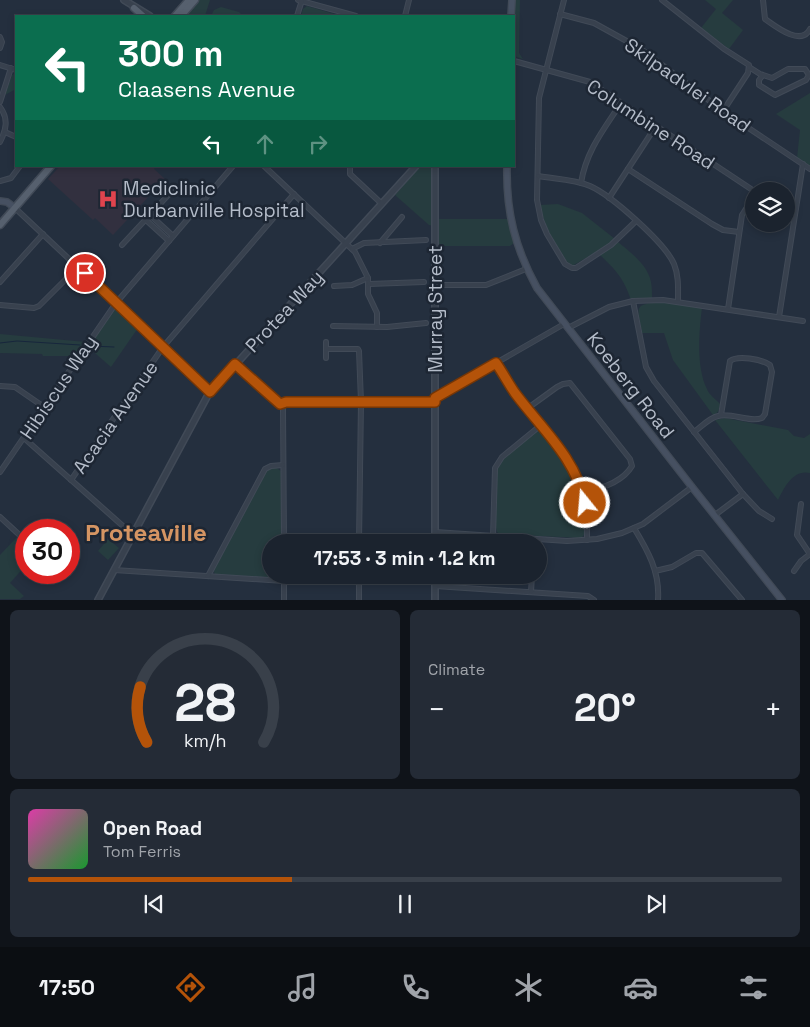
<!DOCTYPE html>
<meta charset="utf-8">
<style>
:root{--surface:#1b232e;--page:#242b36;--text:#f1f3f6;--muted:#a0a4aa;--line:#39404a;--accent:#b45309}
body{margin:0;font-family:"Space Grotesk",sans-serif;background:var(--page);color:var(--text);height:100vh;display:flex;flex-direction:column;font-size:19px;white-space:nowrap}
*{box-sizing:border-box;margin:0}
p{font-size:16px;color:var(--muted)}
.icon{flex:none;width:28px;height:28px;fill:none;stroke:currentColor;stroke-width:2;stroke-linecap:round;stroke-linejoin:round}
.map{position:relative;height:600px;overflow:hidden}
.details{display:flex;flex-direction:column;gap:10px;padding:10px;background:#0f1319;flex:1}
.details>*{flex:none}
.banner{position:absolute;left:15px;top:15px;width:500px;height:152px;border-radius:0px;box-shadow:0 2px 8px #0003,0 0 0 1px var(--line);background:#0b6e4f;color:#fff;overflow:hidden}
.fabs{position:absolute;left:745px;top:182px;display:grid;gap:10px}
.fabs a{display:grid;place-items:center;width:50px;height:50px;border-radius:50%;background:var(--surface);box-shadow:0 2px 8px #0003,0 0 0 1px var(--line);font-size:25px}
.speed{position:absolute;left:15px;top:519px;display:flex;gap:10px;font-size:25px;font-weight:700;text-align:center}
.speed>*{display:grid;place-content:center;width:65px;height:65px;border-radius:50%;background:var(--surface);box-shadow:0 2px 8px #0003,0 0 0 1px var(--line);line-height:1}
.speed .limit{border:8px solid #d22;background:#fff;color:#111}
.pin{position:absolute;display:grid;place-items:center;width:42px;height:42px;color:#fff;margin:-21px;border:2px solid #fff;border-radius:50%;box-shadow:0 1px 5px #0007}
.me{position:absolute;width:55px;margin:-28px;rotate:343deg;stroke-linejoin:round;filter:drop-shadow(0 0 4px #0008)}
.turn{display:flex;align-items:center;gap:18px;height:105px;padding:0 20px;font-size:22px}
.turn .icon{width:65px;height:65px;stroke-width:2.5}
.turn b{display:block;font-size:35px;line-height:42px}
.lanes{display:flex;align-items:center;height:48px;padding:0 20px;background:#0003;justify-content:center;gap:25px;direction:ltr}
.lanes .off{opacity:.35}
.big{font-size:38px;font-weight:700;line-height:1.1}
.details .card{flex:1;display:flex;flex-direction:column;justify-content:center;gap:8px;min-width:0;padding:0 18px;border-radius:8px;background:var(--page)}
.details .dial{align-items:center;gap:0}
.dial svg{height:130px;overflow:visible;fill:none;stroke:var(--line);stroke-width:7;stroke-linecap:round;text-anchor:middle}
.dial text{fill:var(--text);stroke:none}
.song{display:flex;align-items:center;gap:15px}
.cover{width:60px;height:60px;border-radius:8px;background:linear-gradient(135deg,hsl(320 70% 55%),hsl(130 70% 35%))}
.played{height:5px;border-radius:2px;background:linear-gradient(90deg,var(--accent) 35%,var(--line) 35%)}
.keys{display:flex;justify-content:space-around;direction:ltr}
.heat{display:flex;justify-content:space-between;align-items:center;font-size:28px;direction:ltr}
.details .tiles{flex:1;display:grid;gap:10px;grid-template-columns:1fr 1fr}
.card:last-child{grid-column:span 2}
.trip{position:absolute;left:262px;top:534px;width:285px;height:50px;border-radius:25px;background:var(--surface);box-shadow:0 2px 8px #0003,0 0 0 1px var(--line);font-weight:700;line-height:50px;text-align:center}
.menu{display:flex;height:80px;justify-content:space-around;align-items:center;background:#0b0e12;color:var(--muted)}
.menu .icon{width:35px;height:35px}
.menu .active{color:var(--accent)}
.menu b{font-size:22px;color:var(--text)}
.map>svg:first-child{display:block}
.medical{fill:#32303f}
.green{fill:#263c3f}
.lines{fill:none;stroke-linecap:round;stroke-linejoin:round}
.stream{stroke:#17263c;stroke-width:1}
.minor-casing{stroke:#414a57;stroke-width:6}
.tertiary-casing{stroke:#414a57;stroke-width:8}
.secondary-casing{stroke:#414a57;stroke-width:8}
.primary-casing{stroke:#414a57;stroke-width:9}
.minor{stroke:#38414e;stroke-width:4}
.tertiary{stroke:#38414e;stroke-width:5}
.secondary{stroke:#465061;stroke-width:5.5}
.primary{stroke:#56606e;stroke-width:6}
.route-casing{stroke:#753606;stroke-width:12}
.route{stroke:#b45309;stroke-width:9}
.labels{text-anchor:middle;stroke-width:5;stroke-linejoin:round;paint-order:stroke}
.street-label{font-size:19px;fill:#b4bcc9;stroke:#1d2633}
.poi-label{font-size:19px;fill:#b4bcc9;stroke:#1d2633;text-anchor:start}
.district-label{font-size:24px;font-weight:bold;fill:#d59563;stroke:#1d2633}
</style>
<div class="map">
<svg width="810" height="600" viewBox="0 0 810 600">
<rect width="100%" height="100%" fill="#242f3e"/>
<polygon class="medical" points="60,166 156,166 154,169 165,179 113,235 95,218 93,220 48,179"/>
<g class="green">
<polygon points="198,0 210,0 205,16 186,16"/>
<polygon points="515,0 520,0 519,53 523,59 514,56"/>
<polygon points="705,0 733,0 722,13 743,30 729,49 701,28 716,9"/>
<polygon points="307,6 341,16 301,16 303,9"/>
<polygon points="221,7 239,12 243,16 211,16 214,10"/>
<polygon points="16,73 16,89 5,95 12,75"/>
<polygon points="810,93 810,167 797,158 800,130 776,114"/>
<polygon points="420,166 433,166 433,226 429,225 395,195"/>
<path d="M558 204 582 213 615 239 602 249 572 266C557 257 543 222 540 205Z"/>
<polygon points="437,219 508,219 514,243 510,246 437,246"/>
<path d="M618 242C630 252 648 265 651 282 652 287 652 293 652 298L631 300C624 279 616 270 600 255Z"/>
<path d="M662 302 702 308C699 331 696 367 707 389 709 395 716 399 720 404 719 409 719 413 713 415L673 360 664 333H642C637 306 633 304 662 302Z"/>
<polygon points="117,309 138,328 111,367 88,347 113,311"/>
<polygon points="0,334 86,342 76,356 43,356 42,354 0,353"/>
<path d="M725 418 788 430 794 436 804 438 810 434V473C793 469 784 488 778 500L715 420Z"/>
<path d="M539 430C546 432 551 441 555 446 576 473 584 500 585 534L581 538 500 534 497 532C494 521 494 476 498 466 503 455 529 435 539 430Z"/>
<polygon points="271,468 277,468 281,471 281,542 271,542 271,575 281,575 276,578 215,574 213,570 267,470"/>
<polygon points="18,536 26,543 26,565 10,583 24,596 20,599 0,599 0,555"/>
<polygon points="108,539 119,548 108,560 98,551"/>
</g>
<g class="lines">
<g class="stream">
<polyline points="0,343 17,341 80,345"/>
<polyline points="90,346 114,347"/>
</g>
<defs>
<g id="minor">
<polyline points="298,0 356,16"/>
<polyline points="564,0 539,98 537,200 541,220 547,234 565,264 572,268 576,268 611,245 636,221"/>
<polyline points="662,0 724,49 749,65 748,73 723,111"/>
<path d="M763 0 765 19C775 26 801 47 810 29"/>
<polyline points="560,14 594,23 641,49 723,111 810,169"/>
<polyline points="297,16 302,0"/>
<polyline points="405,16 409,0"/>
<polyline points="0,37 2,42 0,48"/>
<polyline points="514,61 590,82 754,191"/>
<polyline points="0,65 16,70"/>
<polyline points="749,67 760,74 772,78 788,69 805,69 809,75 806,80 775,95 759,85 759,80 763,75"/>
<polyline points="0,102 11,68"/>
<path d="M0 107C9 119 6 130 0 142"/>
<polyline points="5,132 16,137"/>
<polyline points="264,166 355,252 368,278 368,294 377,313 377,327"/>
<polyline points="350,166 350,174 382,204"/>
<polyline points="628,169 712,224 723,230 739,232"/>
<path d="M538 176C555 179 574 179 590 186 611 195 665 243 674 264 679 276 678 289 678 302"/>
<polyline points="0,181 11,178 20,166"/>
<path d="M581 183C586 151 604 129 621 103"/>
<polyline points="609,198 656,126"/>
<polyline points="786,207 796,208"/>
<polyline points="15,208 210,392"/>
<polyline points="150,215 173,236"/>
<polyline points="146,220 169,241"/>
<polyline points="380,243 402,217"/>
<polyline points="122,245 172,191"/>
<polyline points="352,249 364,243 426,240"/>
<polyline points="0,282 43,234"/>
<polyline points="369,284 424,282"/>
<polyline points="435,285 486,285 526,269"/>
<polyline points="334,286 352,285 368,278"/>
<polyline points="633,301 646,367 654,381 743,494 759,511 772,519"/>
<polyline points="0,305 34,308 39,306 78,267"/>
<polyline points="728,309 742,215 754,196"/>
<polyline points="779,317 803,164"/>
<polyline points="333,326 387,327 426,323"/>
<polyline points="568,328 609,307 633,301 663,300 803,321"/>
<polyline points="326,349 358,349 359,351 361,402 359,542"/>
<polyline points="326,358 326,342"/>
<path d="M497 363C503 372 508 383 515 392 538 424 570 452 582 491 587 506 587 524 587 540"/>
<polyline points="235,364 283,409 284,542"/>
<polyline points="0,386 15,387 44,407"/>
<polyline points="435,398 564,324"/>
<polyline points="280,404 286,402 435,402"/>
<path d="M528 408 557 387 563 384 570 383 630 459 632 466C622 483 600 489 583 492"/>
<path d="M694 432C701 427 709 418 718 416 732 412 749 423 762 418L765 414 772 372 770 365C761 359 738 355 730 361L721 415"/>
<polyline points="24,438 133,535"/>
<polyline points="0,472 116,303 233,166"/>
<polyline points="71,480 163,347 294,194"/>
<polyline points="801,504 797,535 810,554"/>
<polyline points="715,515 743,494"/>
<polyline points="0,517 26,541"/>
<path d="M634 528C648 551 660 572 658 600"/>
<polyline points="435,532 567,541 597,539 622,533 643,524 692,487"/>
<polyline points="493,537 495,468 502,457 541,425"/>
<polyline points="114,570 284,581"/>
<polyline points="655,571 672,567 696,553 702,553 742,600"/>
<polyline points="794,571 801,561 810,554"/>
<polyline points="284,575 284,600"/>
<polyline points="208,576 265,469 271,466 283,465"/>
<polyline points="435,586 588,596 594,600"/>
<polyline points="531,592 532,575"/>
<polyline points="359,600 359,575"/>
</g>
<g id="tertiary">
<polyline points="124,0 150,16"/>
<polyline points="435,166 435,542"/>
<polyline points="98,600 208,395 416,166"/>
<polyline points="435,600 435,575"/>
</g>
<g id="secondary">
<polyline points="511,16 512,0"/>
<path d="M507 166C506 212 515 248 537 288L692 487 782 600"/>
<polyline points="0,201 7,202 15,208"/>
</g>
<g id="primary">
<polyline points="134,8 143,16"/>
<polyline points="175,16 189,0"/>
<polyline points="181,16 195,0"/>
<polyline points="0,225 51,166"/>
</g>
</defs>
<use href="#minor" class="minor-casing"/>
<use href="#tertiary" class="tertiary-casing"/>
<use href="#secondary" class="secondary-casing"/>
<use href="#primary" class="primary-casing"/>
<use href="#minor" class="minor"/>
<use href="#tertiary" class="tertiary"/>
<use href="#secondary" class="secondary"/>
<use href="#primary" class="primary"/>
</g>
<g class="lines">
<defs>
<path id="route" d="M85 273 210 392 235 364 280 404 286 402H435V398L496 363C503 373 508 383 515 393 541 428 576 458 585 503"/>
</defs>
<use href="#route" class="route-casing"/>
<use href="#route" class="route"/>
</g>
<defs>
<symbol id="hospital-bare" viewBox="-9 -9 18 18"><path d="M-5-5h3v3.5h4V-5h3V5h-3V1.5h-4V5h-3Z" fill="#e0444e" stroke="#1d2633" stroke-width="2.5" paint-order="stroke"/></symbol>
</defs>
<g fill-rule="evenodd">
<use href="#hospital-bare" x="94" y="185" width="28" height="28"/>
</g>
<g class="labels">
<g class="street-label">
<text transform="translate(688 85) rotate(35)" y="7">Skilpadvlei Road</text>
<text transform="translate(651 124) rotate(33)" y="7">Columbine Road</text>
<text transform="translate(435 309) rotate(-90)" y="7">Murray Street</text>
<text transform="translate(284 311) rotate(-47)" y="7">Protea Way</text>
<text transform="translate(631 385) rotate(52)" y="7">Koeberg Road</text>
<text transform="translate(58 387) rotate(-56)" y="7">Hibiscus Way</text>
<text transform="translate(115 417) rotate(-55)" y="7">Acacia Avenue</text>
</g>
<g class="poi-label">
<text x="123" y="195">Mediclinic<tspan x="123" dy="22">Durbanville Hospital</tspan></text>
</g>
<g class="district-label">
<text x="146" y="541">Proteaville</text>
</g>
</g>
</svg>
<div class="fabs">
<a><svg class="icon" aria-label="layers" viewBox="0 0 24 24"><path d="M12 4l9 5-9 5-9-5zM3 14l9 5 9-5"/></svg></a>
</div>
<div class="speed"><div class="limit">30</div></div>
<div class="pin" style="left:85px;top:273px;background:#d93025"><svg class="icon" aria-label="arrive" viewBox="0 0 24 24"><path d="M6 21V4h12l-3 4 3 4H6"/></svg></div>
<svg class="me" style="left:585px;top:503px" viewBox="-20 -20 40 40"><circle r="17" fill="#b45309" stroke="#fff" stroke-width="3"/><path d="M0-11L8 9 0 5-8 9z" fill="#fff"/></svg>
<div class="trip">17:53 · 3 min · 1.2 km</div>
<div class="banner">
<div class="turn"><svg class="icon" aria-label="left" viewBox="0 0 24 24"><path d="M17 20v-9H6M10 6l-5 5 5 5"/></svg><div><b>300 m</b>Claasens Avenue</div></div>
<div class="lanes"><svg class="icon" aria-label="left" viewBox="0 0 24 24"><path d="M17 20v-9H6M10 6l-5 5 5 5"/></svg><svg class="icon off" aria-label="ahead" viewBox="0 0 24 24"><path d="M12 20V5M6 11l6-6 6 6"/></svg><svg class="icon off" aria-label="right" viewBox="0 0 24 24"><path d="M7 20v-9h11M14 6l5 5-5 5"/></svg></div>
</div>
</div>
<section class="details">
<div class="tiles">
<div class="card dial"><svg viewBox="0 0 100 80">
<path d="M14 69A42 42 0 1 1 86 69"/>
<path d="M14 69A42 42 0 0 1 10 35" stroke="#b45309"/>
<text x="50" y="56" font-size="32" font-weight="700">28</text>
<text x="50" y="72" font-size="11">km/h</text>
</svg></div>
<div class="card"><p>Climate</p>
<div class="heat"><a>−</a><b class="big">20°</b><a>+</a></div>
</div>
<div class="card">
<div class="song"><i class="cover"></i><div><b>Open Road</b><p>Tom Ferris</p></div></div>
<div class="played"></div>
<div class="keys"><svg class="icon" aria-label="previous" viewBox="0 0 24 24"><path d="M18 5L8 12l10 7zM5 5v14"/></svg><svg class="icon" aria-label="pause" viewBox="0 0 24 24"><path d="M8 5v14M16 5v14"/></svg><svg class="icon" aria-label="next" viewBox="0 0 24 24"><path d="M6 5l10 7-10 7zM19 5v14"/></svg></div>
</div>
</div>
</section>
<nav class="menu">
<b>17:50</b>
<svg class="icon active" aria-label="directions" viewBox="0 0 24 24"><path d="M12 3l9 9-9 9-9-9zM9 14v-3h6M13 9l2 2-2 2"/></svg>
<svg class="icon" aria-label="music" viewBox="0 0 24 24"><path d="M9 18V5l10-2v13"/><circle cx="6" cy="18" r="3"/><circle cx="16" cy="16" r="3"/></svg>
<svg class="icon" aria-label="phone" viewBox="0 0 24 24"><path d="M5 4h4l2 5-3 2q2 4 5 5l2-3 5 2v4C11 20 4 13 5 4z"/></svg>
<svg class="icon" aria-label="climate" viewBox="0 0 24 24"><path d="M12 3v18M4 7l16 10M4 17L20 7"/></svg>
<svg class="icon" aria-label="car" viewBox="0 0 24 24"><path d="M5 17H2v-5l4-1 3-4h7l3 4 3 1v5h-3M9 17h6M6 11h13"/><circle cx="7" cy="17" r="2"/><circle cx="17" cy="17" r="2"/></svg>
<svg class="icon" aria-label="filters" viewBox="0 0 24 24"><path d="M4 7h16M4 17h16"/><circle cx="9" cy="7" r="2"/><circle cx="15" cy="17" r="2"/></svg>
</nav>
